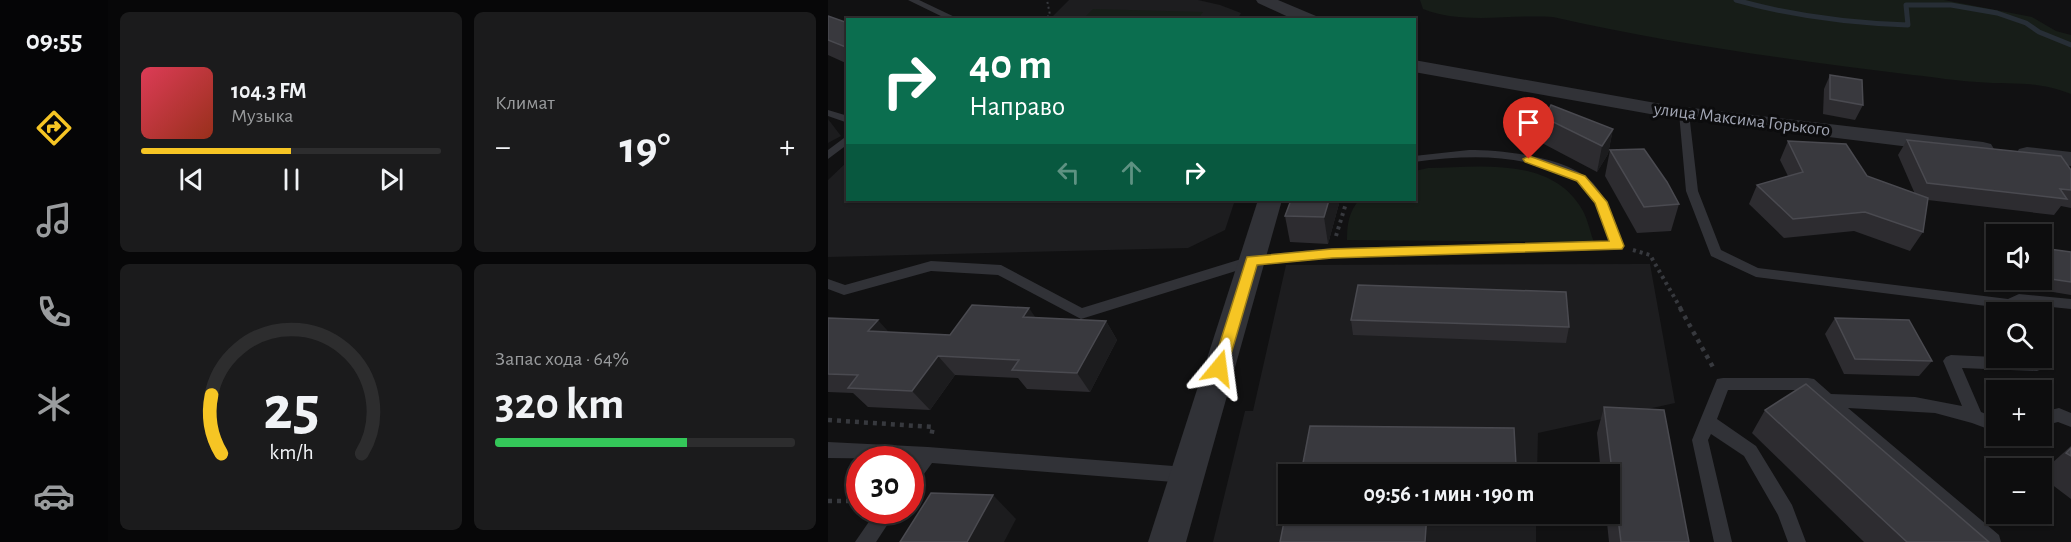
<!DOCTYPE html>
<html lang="ru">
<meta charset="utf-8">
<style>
:root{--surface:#0d0d0e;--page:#1b1b1c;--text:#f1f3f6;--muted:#9a9c9e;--line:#2d2d2e;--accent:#f6c524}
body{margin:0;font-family:"Alegreya Sans",sans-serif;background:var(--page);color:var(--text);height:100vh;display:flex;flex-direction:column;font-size:22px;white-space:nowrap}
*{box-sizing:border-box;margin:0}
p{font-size:20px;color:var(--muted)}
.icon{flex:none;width:33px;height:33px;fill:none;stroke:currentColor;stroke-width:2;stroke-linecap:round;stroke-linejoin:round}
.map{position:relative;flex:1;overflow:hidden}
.drawer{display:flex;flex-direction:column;gap:12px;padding:12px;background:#070708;width:720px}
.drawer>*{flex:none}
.hud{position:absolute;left:18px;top:18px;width:570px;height:183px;border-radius:0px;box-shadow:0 2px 4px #0004,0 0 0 2px var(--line);background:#0b6e4f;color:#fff;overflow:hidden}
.buttons{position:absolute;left:1158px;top:224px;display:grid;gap:12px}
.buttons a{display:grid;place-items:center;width:66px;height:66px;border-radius:0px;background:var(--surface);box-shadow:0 2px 4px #0004,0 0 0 2px var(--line);font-size:30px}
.speed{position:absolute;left:18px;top:446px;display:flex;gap:12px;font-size:30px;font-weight:700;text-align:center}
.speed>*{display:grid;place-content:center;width:78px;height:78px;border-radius:50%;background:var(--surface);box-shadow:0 2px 4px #0004,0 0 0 2px var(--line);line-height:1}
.speed .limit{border:9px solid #d22;background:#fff;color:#111}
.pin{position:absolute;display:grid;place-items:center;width:51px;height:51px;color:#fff;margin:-62px -26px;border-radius:50% 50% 50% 0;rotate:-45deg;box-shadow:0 0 6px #0007}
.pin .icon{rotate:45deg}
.me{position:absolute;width:66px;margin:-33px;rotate:16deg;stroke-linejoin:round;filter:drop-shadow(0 0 4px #0008)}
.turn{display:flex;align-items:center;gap:21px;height:126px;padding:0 24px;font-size:27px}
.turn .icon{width:78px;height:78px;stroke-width:2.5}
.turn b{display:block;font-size:42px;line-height:51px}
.lanes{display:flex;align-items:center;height:57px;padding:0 24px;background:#0003;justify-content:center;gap:30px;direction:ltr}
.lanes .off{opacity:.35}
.big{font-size:45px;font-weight:600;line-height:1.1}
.drawer .card{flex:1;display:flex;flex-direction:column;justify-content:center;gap:9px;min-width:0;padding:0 21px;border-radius:9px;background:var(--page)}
.drawer .dial{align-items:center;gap:0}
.dial svg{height:156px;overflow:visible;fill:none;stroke:var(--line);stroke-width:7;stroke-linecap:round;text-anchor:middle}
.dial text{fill:var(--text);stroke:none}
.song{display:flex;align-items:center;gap:18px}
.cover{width:72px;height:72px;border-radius:9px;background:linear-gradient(135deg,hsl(350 70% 55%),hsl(10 70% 35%))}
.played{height:6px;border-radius:3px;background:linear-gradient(90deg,var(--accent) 50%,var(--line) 50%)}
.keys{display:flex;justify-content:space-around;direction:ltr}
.heat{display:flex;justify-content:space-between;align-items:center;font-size:33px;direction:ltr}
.charge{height:9px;border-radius:4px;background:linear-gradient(90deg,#34c759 64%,var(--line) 0)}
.drawer .tiles{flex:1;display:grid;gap:12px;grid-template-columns:repeat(2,1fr)}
.trip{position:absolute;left:450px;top:464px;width:342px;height:60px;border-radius:0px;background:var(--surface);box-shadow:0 2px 4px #0004,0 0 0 2px var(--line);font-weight:600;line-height:60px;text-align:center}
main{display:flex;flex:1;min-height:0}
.tab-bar{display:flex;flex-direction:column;width:108px;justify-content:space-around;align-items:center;background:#050506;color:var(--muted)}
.tab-bar .icon{width:42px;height:42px}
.tab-bar .on{color:var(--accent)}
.tab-bar b{font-size:27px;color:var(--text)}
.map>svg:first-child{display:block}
.built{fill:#1d1d1f}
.green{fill:#171d18}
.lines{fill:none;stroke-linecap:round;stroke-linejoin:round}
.stream{stroke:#272e36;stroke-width:5}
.path-far2{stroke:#37393e;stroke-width:2;stroke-dasharray:2 3;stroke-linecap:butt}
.path-far1{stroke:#37393e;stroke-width:4;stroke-dasharray:3 4;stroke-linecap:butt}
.path{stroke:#37393e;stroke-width:4.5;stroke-dasharray:4 5;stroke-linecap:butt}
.lane{fill:#313237;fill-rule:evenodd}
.street{fill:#313237;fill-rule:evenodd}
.wall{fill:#2d2c30}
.shaded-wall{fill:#1c1c1e}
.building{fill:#39393e;stroke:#4a4a50;stroke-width:1.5}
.route{fill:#f6c524;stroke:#a08017;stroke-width:1.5}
.labels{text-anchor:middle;stroke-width:6;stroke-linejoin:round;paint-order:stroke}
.far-street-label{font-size:18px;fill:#a1a5b3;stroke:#0c0c0d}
</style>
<main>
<nav class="tab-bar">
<b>09:55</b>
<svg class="icon on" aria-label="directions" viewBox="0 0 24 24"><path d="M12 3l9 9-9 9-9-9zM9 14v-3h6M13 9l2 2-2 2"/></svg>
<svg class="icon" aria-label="music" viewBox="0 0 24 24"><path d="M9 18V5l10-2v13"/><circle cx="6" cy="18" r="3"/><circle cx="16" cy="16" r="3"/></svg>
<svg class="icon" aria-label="phone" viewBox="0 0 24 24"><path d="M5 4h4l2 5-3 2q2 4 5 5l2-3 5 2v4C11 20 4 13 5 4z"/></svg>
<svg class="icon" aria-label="climate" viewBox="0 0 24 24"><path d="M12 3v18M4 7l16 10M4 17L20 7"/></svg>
<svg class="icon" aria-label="car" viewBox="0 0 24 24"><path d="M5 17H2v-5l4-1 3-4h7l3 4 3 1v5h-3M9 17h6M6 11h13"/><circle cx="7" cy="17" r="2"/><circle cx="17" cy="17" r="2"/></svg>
</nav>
<section class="drawer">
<div class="tiles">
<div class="card">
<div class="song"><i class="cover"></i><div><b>104.3 FM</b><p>Музыка</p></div></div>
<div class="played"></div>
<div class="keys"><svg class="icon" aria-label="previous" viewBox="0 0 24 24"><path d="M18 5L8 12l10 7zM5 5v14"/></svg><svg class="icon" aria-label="pause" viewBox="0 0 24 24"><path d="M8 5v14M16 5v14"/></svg><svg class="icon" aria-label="next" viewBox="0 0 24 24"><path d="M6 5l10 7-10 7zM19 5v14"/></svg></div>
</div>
<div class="card"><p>Климат</p>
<div class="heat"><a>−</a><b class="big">19°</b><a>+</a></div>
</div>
<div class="card dial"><svg viewBox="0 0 100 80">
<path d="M14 69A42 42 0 1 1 86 69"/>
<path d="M14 69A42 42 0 0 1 9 39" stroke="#f6c524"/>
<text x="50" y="56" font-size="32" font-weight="700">25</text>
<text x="50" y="72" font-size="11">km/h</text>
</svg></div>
<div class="card"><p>Запас хода · 64%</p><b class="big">320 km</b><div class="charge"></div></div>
</div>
</section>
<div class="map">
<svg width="1243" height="542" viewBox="0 0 1243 542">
<rect width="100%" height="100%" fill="#111112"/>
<g class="built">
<polygon points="241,0 370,0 392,5 413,13 409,20 221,20"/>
<polygon points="19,162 20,200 407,200 397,230 360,248 0,257 0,180"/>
<polygon points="822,264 847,403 710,433 709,474 460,474 460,513 708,513 708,542 385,542 417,411 425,411 458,265"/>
</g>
<g class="green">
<path d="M592 0H1116L1204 17 1228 31 1243 35V94C1207 80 1185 85 1149 82 1128 81 1106 77 1085 75 964 60 844 44 725 17 682 14 636 25 595 9Z"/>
<polygon points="265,9 375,12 370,19 255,19"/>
<path d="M600 168C652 167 725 156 755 211 760 220 762 232 766 242L519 240C519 224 521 212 531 200H586L587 171Z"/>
</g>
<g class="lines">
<path class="stream" d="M908 0C964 16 1021 23 1080 25L1078 5H1123L1169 13 1198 23 1211 32 1243 45"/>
<polyline class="path-far2" points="215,20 222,15 219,0"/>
<g class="path-far1">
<polyline points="508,236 519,200"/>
<polyline points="805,250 822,255 853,309"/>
</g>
<g class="path">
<polyline points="852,308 886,369"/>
<polyline points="0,420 105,427 103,437"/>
<polyline points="0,501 32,501"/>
</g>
<g class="lane">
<polygon points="80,0 91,0 133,20 121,20"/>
<polygon points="0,110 20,116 20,123 0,116"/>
<polygon points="856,110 861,113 870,191 893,250 930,268 1180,299 1191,294 1243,299 1243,309 1193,304 1182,309 928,277 883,256 858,191 851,113"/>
<polygon points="20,135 20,144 0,159 0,150"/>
<path d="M641 150C676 150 741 157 765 183 781 201 788 224 796 246L794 249 504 258 424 266 253 319 170 275 103 271 16 295 0 289V279L17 285 103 261 173 265 254 308 423 256 504 248 781 242C775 223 770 202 756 188 747 178 736 175 724 170 679 153 633 156 586 162V156Z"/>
<polygon points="1123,355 1209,359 1214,361 1217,365 1214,369 1209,371 1134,368 1153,412 1168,418 1168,432 1144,423 1107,413 1020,408 1171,535 1173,542 1150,542 977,390 900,390 889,419 928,446 964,505 978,542 960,542 950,515 916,456 883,434 880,440 904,542 886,542 864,440 889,379 895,378 980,378 986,379 1003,394 1087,397 1134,406 1115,361 1118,357"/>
<polygon points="1231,408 1243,413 1243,427 1230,422 1214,426 1214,412"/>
<polygon points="0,442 100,447 358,467 364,469 367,475 364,481 358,483 104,463 88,485 82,487 82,464 84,462 82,459 0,458"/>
<polygon points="49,510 69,510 48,542 27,542"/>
</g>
<g class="street">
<polygon points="428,0 450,0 488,16 490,20 467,20 430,3"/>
<polygon points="586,60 839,105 1155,142 1163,144 1166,149 1163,154 1155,156 839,117 586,72"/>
<polygon points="1199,147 1243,152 1243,166 1191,159 1188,154 1191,149"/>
<polygon points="430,200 454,200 358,542 320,542"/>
</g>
</g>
<g class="wall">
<polygon points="0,16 20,23 20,64 0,55"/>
<polygon points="1002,75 1035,105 1027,120 995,114 996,89"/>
<polygon points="717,118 785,129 780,154 769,172 714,143"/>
<polygon points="1079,140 1243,170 1243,208 1233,206 1226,215 1100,200 1095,232 1082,251 1026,231 956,238 921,204 929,185 960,176 952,160 960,141 1039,176 1087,194 1070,155"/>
<polygon points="782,150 851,204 843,231 809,233 777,176"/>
<polygon points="463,200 512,200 500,244 462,242 457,216"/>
<polygon points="1214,248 1243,252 1243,295 1213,290 1208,279 1214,279"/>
<polygon points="0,318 61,332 122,335 208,318 278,321 289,340 262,392 199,389 190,378 127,375 102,410 40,407 25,393 0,392"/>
<polygon points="1007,318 1104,361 1091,376 1016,374 997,334"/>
<polygon points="523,320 741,327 738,343 525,335"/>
<polygon points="776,407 861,542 781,542 778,513 782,513 782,474 773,474 769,433"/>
<polygon points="937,410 1161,542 1036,542 924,433"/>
<polygon points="1243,446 1243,499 1214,477 1214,472"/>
<polygon points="475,463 688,466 687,474 479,474"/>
</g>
<g class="shaded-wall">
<polygon points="0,119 13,136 0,143"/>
<polygon points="785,129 780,154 769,172 774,146"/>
<polygon points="501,200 512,200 500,244 496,217"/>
<polygon points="201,308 214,327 195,317"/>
<polygon points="50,320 67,339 40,331"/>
<polygon points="278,321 289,340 262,392 249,373"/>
<polygon points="110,356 127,375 102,410 84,391"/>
<polygon points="165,495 188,519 176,542 139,542"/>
<polygon points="599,513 600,517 598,542 597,542"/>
</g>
<g class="building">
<polygon points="0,16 20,23 20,48 0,40"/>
<polygon points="1002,75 1034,80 1035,105 1002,99"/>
<polygon points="723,105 785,129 774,146 717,118"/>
<polygon points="1079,140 1233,156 1243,170 1243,190 1232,189 1239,199 1099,183"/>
<polygon points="960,141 1018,144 1039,176 1100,198 1095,232 1037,212 965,219 929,185 975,172"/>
<polygon points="816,149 839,182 851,204 816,207 782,150"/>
<polygon points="463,200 501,200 496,217 457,216"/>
<polygon points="1214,248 1243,252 1243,282 1223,279 1214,260"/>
<polygon points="530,285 738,292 741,327 523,320"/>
<polygon points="144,305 201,308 195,317 278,321 249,373 184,370 191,360 110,356 84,391 20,388 30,375 0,374 0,318 50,320 40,331 122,335"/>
<polygon points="1007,318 1081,320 1104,361 1027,359"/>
<polygon points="978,384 1161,542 1079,542 937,410"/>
<polygon points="776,407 836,410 861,542 793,542"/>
<polygon points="482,426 686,428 688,466 475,463"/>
<polygon points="1243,448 1243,456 1238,453"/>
<polygon points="103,493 165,495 139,542 72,542"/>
<polygon points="460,502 460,513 599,513 597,542 452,542"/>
</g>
<polygon class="route" points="701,156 757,176 779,202 796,246 794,249 504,258 429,265 399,368 397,372 391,374 386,372 384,368 419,257 504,249 781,241 767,203 749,181 697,162 695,159"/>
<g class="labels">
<g class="far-street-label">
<text transform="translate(914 119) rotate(7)" y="6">улица Максима Горького</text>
</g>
</g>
</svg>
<div class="buttons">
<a><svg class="icon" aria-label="sound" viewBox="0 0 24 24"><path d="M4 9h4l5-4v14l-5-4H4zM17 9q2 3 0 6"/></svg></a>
<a><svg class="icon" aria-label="search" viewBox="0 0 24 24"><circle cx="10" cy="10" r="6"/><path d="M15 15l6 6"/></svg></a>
<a>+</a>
<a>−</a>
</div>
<div class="speed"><div class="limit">30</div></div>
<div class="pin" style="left:701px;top:159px;background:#d93025"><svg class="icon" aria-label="arrive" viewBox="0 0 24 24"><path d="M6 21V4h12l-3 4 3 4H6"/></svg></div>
<svg class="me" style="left:391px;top:368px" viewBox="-20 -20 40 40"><path d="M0-17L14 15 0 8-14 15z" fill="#f6c524" stroke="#fff" stroke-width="4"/></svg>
<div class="trip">09:56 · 1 мин · 190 m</div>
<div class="hud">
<div class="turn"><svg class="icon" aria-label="right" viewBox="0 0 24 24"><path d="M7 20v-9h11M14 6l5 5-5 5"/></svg><div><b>40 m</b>Направо</div></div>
<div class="lanes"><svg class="icon off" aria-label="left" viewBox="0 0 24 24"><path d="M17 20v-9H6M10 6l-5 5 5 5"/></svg><svg class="icon off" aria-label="ahead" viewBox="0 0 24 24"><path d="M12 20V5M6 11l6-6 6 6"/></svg><svg class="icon" aria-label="right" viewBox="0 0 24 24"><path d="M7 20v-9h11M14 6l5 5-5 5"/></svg></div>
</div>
</div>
</main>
